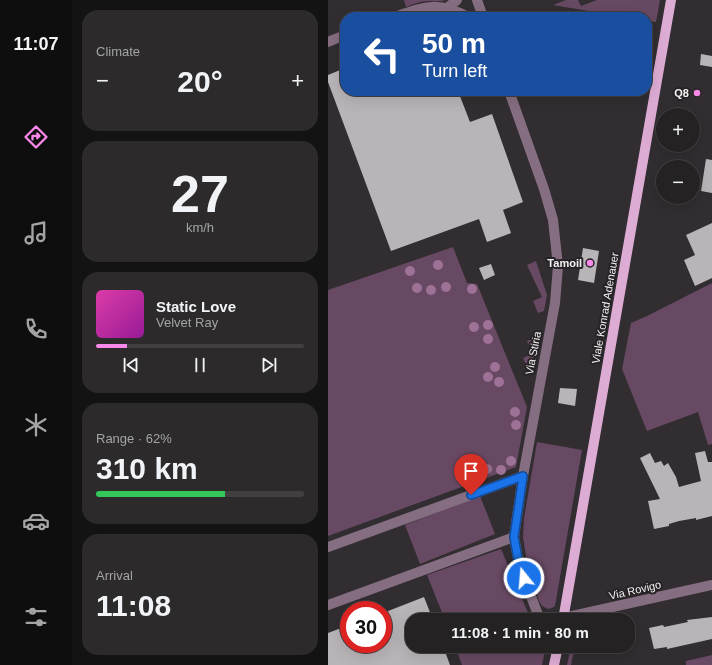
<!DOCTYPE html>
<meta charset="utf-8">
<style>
:root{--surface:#252224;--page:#2d2a2c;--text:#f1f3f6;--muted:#a3a4a6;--line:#423f41;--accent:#f888e9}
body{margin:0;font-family:Helvetica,sans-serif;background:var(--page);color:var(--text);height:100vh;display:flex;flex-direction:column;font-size:15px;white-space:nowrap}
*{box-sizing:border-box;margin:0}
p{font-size:13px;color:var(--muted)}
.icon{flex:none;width:22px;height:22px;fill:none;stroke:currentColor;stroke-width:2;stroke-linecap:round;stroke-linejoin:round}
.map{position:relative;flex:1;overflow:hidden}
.drawer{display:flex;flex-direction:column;gap:10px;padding:10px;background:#141314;width:256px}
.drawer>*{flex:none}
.banner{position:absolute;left:12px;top:12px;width:312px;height:84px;border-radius:16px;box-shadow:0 4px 16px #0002,0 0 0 1px var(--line);background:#1a4fa0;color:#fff;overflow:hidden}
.fabs{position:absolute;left:328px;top:108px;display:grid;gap:8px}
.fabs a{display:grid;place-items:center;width:44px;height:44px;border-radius:50%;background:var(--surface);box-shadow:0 4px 16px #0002,0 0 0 1px var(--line);font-size:20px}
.speed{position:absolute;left:12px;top:601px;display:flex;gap:8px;font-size:20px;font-weight:700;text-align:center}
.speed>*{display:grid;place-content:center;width:52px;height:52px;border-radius:50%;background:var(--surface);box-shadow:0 4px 16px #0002,0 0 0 1px var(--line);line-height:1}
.speed .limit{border:6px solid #d22;background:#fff;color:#111}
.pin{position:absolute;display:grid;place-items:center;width:34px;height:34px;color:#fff;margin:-41px -17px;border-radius:50% 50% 50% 0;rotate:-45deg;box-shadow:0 0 4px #0007}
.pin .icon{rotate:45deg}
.me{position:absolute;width:44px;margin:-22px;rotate:343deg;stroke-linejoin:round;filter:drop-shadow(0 0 3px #0008)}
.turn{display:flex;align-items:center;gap:14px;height:84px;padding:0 16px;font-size:18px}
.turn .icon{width:52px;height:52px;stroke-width:2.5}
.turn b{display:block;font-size:28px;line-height:34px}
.big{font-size:30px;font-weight:700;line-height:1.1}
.drawer .widget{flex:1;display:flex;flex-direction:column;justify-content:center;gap:6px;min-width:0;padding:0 14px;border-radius:16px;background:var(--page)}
.drawer .dial{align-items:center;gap:0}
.dial b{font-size:52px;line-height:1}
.song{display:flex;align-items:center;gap:12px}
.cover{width:48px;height:48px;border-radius:6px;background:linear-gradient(135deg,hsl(320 70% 55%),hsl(300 70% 35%))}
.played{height:4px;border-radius:2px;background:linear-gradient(90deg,var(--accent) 15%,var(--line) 15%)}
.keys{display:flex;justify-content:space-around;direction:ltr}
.heat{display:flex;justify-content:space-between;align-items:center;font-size:22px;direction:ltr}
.charge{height:6px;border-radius:3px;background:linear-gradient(90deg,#34c759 62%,var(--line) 0)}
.trip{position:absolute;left:77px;top:613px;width:230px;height:40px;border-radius:16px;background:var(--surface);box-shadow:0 4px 16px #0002,0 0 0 1px var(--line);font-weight:700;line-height:40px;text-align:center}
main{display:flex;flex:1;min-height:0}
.menu{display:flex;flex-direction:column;width:72px;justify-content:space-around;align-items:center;background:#0f0e0e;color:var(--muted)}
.menu .icon{width:28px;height:28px}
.menu .active{color:var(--accent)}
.menu b{font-size:18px;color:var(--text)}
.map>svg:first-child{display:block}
.green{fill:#684963}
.building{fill:#b9b4b8}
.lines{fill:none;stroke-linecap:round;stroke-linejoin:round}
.minor{stroke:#856e81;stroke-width:10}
.major{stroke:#ddacd4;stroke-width:10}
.tree{fill:#9d7296}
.route-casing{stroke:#114b97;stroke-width:10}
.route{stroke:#1a73e8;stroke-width:7}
.poi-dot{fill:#f888e9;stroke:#272326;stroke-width:1.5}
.labels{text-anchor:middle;stroke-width:4;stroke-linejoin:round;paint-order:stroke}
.poi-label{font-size:11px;font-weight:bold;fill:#f5f2f4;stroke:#272326;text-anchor:end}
.street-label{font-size:11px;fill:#f5f2f4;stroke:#272326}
</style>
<main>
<nav class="menu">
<b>11:07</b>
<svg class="icon active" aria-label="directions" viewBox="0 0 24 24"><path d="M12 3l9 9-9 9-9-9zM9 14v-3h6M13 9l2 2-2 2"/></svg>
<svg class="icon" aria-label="music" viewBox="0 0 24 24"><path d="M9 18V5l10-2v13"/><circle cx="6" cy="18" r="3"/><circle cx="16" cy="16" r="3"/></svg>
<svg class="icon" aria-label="phone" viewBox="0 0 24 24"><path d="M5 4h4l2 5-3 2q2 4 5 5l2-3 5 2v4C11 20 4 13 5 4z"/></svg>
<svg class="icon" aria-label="climate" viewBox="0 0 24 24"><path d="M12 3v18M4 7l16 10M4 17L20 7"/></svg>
<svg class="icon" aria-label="car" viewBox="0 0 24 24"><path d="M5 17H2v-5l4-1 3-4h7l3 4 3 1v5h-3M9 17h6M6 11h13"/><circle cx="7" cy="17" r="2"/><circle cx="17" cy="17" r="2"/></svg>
<svg class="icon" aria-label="filters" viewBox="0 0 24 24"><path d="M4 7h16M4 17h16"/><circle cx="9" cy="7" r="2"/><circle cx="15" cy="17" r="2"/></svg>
</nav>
<section class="drawer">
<div class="widget"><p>Climate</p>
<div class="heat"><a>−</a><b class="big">20°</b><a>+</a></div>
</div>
<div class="widget dial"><b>27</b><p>km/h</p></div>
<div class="widget">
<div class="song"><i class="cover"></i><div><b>Static Love</b><p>Velvet Ray</p></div></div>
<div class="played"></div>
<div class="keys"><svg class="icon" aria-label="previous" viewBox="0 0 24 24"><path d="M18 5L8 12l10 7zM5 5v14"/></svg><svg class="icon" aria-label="pause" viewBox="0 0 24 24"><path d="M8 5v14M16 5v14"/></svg><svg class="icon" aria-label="next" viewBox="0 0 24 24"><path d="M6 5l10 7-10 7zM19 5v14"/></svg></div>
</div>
<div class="widget"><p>Range · 62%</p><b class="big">310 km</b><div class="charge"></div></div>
<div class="widget"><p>Arrival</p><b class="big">11:08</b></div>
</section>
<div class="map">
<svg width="384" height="665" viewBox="0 0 384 665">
<rect width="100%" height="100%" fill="#312d30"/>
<g class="green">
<path d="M76 0H118C112 2 107 1 101 1 93 1 86 4 78 7Z"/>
<polygon points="238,0 250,0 253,6 269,0 332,0 328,22 319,21 319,17 296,17 225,5"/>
<polygon points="125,247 139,283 149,284 199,407 188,467 0,536 0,290"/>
<polygon points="208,261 219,295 216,311 210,313 205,301 214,297 199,265"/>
<polygon points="384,283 384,444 380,445 370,412 319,431 294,369 303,323 319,316"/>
<polygon points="212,336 206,367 200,369 195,358 204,354 199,341"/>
<polygon points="209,442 254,450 227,606 224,608 220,609 214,606 211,601 200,568 195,537 196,518"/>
<polygon points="152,496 167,534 92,564 77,525"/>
<polygon points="173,549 203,620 117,620 99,575"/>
<polygon points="127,646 214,646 217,651 214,665 134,665"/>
<polygon points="243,646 247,646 243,665 239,665"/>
<polygon points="384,655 384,665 358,665 358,661"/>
</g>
<g class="building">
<polygon points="373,54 384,56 384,67 372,65"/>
<polygon points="17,68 17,91 130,91 142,122 164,114 195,202 175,210 183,233 159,242 151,219 63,251 0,82 0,75"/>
<polygon points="378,159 384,160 384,193 373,191"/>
<polygon points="384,223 384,278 367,286 356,260 367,255 358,235"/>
<polygon points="255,248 271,251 266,283 250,280"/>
<polygon points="163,264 167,275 156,280 151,268"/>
<polygon points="232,388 249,389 247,406 230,403"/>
<polygon points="377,451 380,462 384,462 384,516 368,520 368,518 351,521 341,524 341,526 326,529 320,501 332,499 312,458 322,453 327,463 333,461 336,466 340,463 348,477 351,487 373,481 367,453"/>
<polygon points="96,597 105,620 84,620 84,646 115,646 122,665 0,665 0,633 21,625 21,644 55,644 55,613"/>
<polygon points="384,617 384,639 339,649 339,647 326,649 321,628 335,625 336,627 360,622 359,620"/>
</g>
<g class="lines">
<g class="minor">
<polyline points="149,0 155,17"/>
<polyline points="119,8 129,0"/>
<path d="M67 17C97 6 111 1 140 17"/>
<polyline points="0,42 17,35"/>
<polyline points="181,91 216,189 225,220 230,266 227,303 195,476 186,537 190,559 196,578 212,620"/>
<polyline points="0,547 195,476"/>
<polyline points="0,605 186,537"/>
<polyline points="235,618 384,585"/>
</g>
<g class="major">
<polyline points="235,620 343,0"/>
<polyline points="226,665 230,646"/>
</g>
</g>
<g class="tree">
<circle cx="110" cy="265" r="5"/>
<circle cx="82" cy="271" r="5"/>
<circle cx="118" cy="287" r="5"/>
<circle cx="89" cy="288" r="5"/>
<circle cx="144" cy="289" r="5"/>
<circle cx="103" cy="290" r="5"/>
<circle cx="160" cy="325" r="5"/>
<circle cx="146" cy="327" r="5"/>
<circle cx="160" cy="339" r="5"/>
<circle cx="167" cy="367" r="5"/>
<circle cx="160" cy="377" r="5"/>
<circle cx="171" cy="382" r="5"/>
<circle cx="187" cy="412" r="5"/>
<circle cx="188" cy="425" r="5"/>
<circle cx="183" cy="461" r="5"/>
<circle cx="159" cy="469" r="5"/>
<circle cx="173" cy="470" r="5"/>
</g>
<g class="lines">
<defs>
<polyline id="route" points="143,495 195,476 186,537 190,559 196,578"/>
</defs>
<use href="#route" class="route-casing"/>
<use href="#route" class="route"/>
</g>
<g class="poi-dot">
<circle cx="369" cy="93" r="4"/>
<circle cx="262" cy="263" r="4"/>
</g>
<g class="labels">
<g class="poi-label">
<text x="361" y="97">Q8</text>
<text x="254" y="267">Tamoil</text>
</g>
<g class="street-label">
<text transform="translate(277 308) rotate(-80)" y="4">Viale Konrad Adenauer</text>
<text transform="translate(205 353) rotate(-79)" y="4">Via Stiria</text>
<text transform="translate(307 590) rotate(-13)" y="4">Via Rovigo</text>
</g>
</g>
</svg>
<div class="fabs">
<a>+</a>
<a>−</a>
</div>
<div class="speed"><div class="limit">30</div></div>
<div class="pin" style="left:143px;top:495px;background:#d93025"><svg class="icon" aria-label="arrive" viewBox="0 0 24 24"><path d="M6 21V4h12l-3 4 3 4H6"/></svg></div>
<svg class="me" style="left:196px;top:578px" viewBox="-20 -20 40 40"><circle r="17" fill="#1a73e8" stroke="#fff" stroke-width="3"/><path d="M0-11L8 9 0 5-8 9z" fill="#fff"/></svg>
<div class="trip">11:08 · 1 min · 80 m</div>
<div class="banner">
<div class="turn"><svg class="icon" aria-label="left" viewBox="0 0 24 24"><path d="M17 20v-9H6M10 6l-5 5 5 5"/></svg><div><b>50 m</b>Turn left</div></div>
</div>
</div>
</main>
